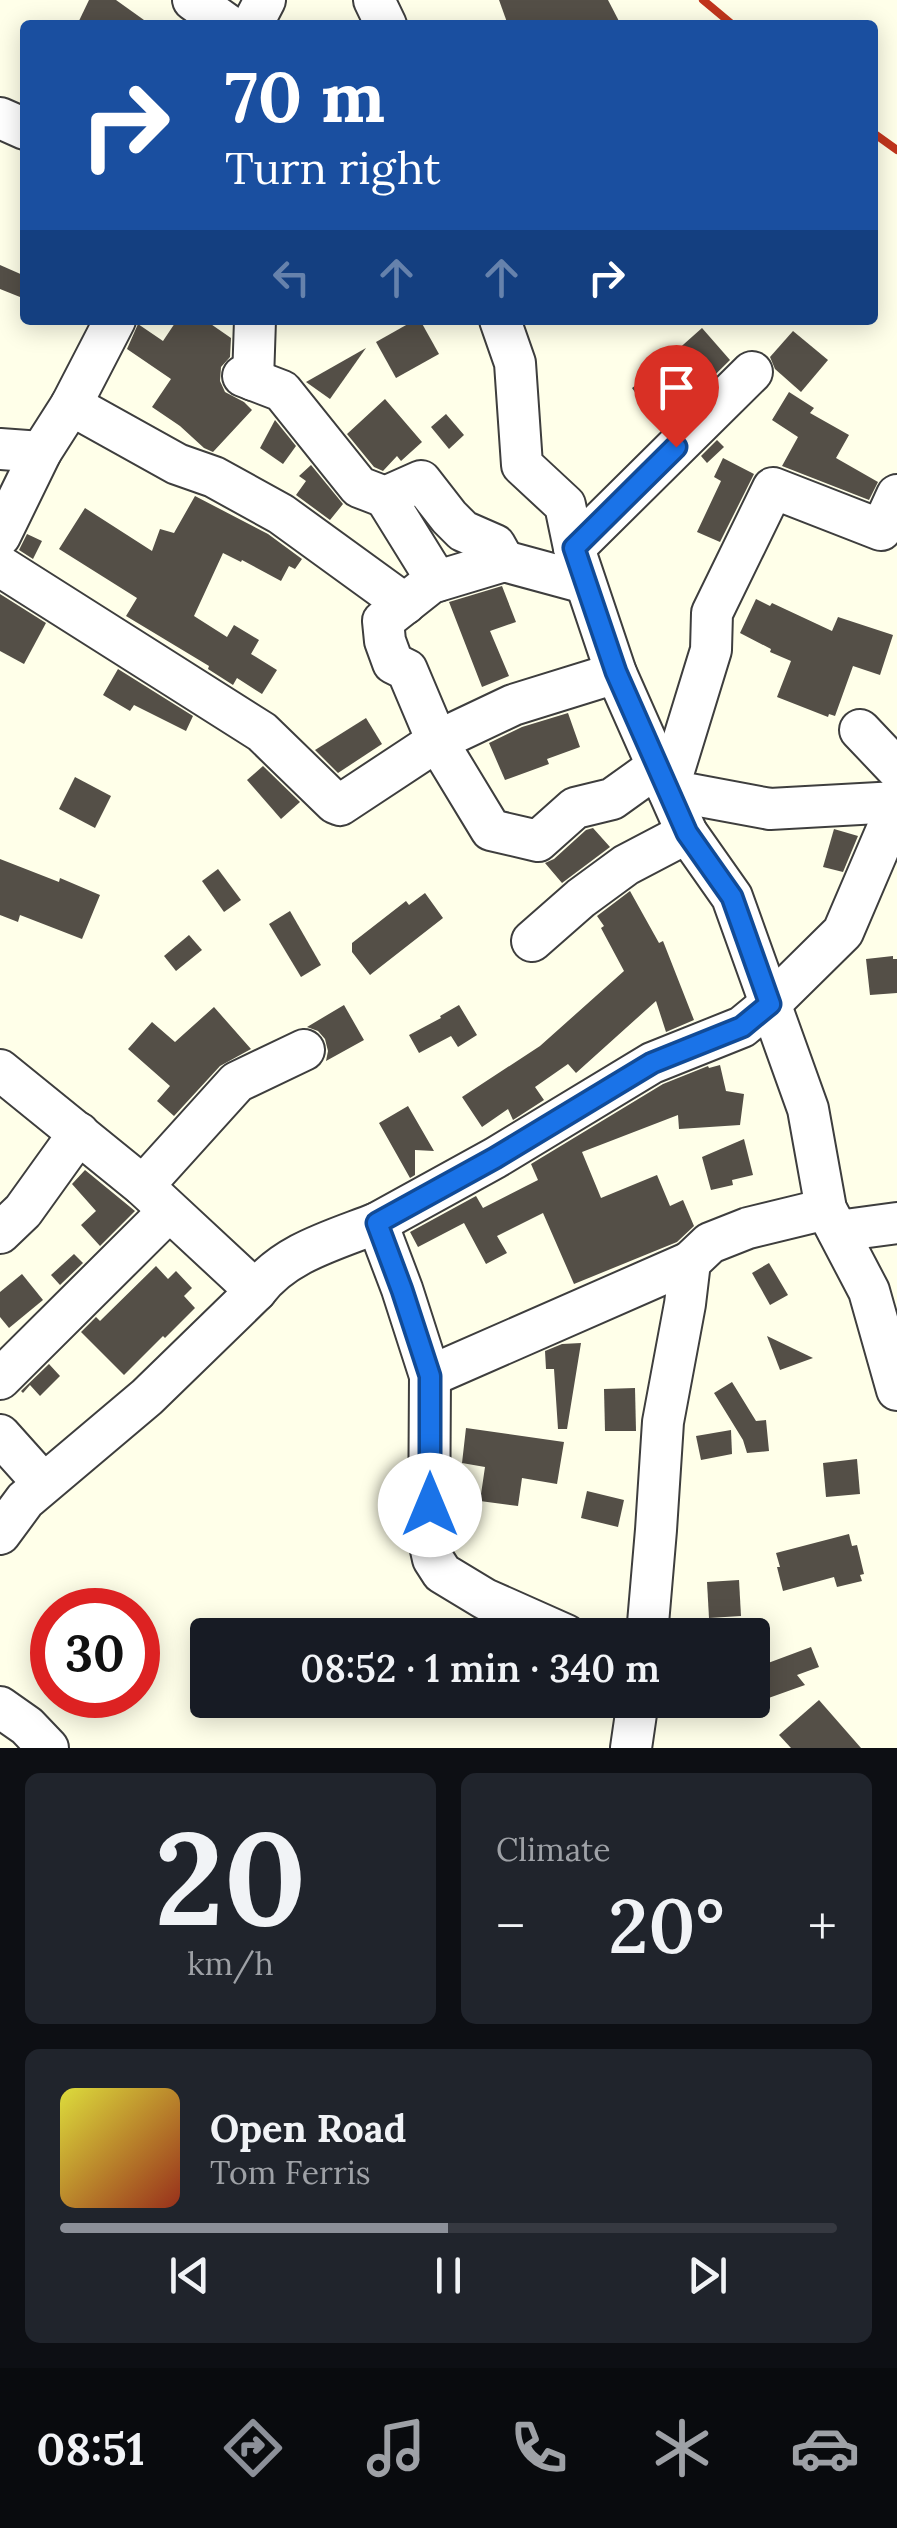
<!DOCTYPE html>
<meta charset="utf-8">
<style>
:root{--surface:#171b24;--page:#20242c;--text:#f1f3f6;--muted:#9ea1a6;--line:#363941;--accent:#8c9099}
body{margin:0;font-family:Lora,serif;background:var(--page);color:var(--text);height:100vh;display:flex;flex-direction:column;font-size:38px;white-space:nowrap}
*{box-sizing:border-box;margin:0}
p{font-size:32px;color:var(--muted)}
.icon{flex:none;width:55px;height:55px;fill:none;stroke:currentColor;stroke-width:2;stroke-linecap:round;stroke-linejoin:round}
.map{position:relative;height:1748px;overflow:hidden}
.sheet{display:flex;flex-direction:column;gap:25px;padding:25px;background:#0d0f14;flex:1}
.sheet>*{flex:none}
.hud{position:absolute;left:20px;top:20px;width:858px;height:305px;border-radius:10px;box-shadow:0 5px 25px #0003;background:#1a4fa0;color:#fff;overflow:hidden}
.speed{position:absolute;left:30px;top:1588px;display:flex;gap:20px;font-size:50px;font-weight:700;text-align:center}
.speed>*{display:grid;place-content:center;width:130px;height:130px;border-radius:50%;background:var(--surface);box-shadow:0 5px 25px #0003;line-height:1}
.speed .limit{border:15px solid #d22;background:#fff;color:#111}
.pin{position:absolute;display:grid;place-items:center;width:85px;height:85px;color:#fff;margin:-102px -42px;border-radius:50% 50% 50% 0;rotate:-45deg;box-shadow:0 0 10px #0007}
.pin .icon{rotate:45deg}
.me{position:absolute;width:110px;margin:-55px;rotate:0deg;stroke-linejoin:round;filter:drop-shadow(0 0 8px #0008)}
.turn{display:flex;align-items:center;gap:35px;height:210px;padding:0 40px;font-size:45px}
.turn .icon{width:130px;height:130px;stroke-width:2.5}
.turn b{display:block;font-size:70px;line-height:85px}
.lanes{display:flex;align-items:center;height:95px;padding:0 40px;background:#0003;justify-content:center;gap:50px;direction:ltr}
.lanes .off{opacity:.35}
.big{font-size:75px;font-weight:600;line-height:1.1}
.sheet .widget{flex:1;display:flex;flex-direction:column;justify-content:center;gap:15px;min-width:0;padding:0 35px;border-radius:15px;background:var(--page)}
.sheet .dial{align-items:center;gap:0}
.dial b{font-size:130px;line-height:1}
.song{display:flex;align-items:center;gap:30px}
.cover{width:120px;height:120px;border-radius:15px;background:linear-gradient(135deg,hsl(60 70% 55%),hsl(10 70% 35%))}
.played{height:10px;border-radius:5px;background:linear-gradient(90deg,var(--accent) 50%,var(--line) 50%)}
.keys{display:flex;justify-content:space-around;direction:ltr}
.heat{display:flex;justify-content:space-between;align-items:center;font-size:55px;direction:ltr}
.sheet .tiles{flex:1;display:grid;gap:25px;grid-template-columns:1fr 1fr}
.widget:last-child{grid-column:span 2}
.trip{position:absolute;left:190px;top:1618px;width:580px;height:100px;border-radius:10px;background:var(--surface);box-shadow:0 5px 25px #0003;font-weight:600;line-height:100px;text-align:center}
.menu{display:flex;height:160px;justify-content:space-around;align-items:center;background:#090b0e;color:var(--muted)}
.menu .icon{width:70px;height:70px}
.menu .selected{color:var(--accent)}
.menu b{font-size:45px;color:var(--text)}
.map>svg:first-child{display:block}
.building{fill:#544f47}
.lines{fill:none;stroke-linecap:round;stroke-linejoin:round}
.minor-casing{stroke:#3e3e3e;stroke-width:44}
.minor{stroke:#fff;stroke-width:40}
.rail{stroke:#c1351d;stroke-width:8}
.route-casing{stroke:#114b97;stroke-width:25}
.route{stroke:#1a73e8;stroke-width:18}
</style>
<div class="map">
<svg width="897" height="1748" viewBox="0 0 897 1748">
<rect width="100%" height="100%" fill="#ffffe9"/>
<g class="building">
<polygon points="89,0 116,0 151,25 77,25"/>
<polygon points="499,0 608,0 621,25 508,25"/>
<polygon points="0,265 25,276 25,299 0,289"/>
<polygon points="177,320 205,320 231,338 230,357 221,367 220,381 225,392 244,402 252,410 213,452 204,448 180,426 152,407 171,379 127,349 138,324 163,341"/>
<polygon points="415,320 420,320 439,354 396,378 376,342"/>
<polygon points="702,328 730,360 661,428 632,388 677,355 675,352"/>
<polygon points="793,331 828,360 801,392 775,369 770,357"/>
<polygon points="366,348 330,399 306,382"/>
<polygon points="789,392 814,408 810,413 849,435 836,458 878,482 869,500 782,466 798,437 772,420"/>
<polygon points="385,399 422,442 401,461 397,456 383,471 374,467 347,434"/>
<polygon points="446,414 464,435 449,449 431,427"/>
<polygon points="275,420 296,446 283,464 260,448"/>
<polygon points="717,440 724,447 707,463 701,456"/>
<polygon points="723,458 754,474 720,542 697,532 721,481 714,477"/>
<polygon points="311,465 343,504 330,520 296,495 306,481 299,476"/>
<polygon points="195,496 268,534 302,559 295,569 289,566 281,581 242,560 241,562 223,553 194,616 227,637 234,625 259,640 251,654 277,670 262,694 237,678 233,685 208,669 209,666 126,616 137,598 59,549 85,508 152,551 160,529 174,533"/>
<polygon points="27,534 42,541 33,559 19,550"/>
<polygon points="502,586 516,622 490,631 509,676 482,687 449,602"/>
<polygon points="0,594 46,623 24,664 0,651"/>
<polygon points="756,599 770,606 772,603 832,631 838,617 893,635 880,675 853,666 835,716 829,714 828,717 777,697 791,661 770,652 771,649 740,633"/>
<polygon points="118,669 193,716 186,731 134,705 130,711 103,695"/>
<polygon points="568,713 580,747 547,759 549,764 505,780 489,743 522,727"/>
<polygon points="366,718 382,744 338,773 315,750"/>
<polygon points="263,766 300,802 281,819 247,780"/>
<polygon points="75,777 111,796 95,828 59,809"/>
<polygon points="593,828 610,847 562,883 545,863 554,859 586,830"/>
<polygon points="834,829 858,836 843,872 823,867"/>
<polygon points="0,859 59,882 60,878 100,895 82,939 20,915 18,922 0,915"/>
<polygon points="218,869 241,900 224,912 202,881"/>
<polygon points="630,891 659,943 663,941 694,1020 666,1032 656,1001 576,1073 568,1064 535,1087 544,1100 513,1120 508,1109 482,1127 462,1097 540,1046 624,971 601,928 604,926 597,916"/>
<polygon points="425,893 443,918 370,975 352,952 352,943 406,901 409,905"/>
<polygon points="290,911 321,965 301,977 269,924"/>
<polygon points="189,935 202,950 176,971 164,956"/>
<polygon points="893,956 893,959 897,959 897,993 870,995 866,959"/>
<polygon points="344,1005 364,1040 326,1061 328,1051 325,1039 318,1031 307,1027"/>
<polygon points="459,1005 477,1035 458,1047 451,1036 419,1053 409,1035 441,1018 440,1016"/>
<polygon points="214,1007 251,1049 220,1066 174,1116 157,1101 170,1086 128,1049 152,1022 175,1042"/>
<polygon points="720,1065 726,1091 744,1094 740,1125 679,1129 678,1115 582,1152 601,1198 657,1175 670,1206 683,1200 694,1226 677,1242 574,1284 543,1213 497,1236 507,1253 486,1264 464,1223 418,1247 410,1232 476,1196 483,1208 538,1180 531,1164 663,1084 708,1066 709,1068"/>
<polygon points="408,1106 434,1151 415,1150 415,1175 410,1178 379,1123"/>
<polygon points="744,1139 753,1175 732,1180 733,1185 711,1190 702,1157"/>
<polygon points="85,1170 135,1211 100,1246 81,1225 96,1211 72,1184"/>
<polygon points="74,1254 83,1263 60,1285 51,1275"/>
<polygon points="769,1263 788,1295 770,1305 752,1273"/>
<polygon points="156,1266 168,1279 176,1271 192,1288 184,1296 195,1308 165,1338 163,1336 124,1375 81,1332 96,1317 100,1321"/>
<polygon points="22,1274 43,1300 9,1328 0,1317 0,1292"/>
<polygon points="767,1336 813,1358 780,1370"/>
<polygon points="581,1343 567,1429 558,1429 554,1369 546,1369 545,1351 562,1344"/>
<polygon points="49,1364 60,1376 40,1396 30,1385 23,1393 21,1391"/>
<polygon points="732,1382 756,1421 766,1420 769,1451 747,1453 743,1440 714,1393"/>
<polygon points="635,1388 636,1431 605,1431 604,1389"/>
<polygon points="466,1428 564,1442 557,1484 522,1478 518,1506 480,1501 485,1467 462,1463"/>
<polygon points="731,1430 732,1454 701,1460 696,1436"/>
<polygon points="857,1459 860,1494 826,1497 823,1463"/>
<polygon points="587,1491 624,1500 618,1527 581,1518"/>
<polygon points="849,1534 852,1546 857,1545 864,1574 860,1575 862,1581 837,1587 834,1577 783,1591 777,1567 780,1567 776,1553"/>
<polygon points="739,1580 741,1616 709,1618 707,1582"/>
<polygon points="811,1647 819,1667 797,1675 805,1685 763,1700 752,1669"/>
<polygon points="819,1700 861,1748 791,1748 779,1735"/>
</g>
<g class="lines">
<defs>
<g id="minor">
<polyline points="193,0 228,25"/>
<polyline points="374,0 386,25"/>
<polyline points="252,25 265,0"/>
<polyline points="0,118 25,129"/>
<polyline points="500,320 515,363 522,465 565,505 574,548"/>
<polyline points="752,372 574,548 616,673 687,833 732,897 808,1109 826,1209 869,1291 897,1390"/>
<polyline points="243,376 282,391 359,487 385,497 421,481 449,517 463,531 495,545 504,561"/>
<polyline points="253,380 255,320"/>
<polyline points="71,405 177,464 214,477 281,514 405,604"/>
<polyline points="0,449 41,452"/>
<polyline points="897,495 881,530 773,488 712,613 711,650 668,790 770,809 897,802"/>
<polyline points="385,497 437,581"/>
<polyline points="0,536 41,452 71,405 115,320"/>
<polyline points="0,566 262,732 335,803 340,805 437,741 513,705 616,673"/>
<polyline points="585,583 504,561 431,583 383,621 385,641 393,663 407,670 437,741 491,830 538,841 575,808 612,799 658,766"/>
<polyline points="860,730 897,769"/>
<polyline points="532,941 581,898 626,865 687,833"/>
<polyline points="0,1070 143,1186 256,1291"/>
<polyline points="143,1186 237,1082 304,1050"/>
<polyline points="377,1223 495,1158 652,1063 742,1027 770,1004 843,932 897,806"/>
<polyline points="838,1231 897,1223"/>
<polyline points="0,1233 23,1211 79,1133"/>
<polyline points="430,1376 690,1262"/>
<polyline points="0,1379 168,1212"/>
<polyline points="0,1435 43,1483"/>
<path d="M0 1534 25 1500 147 1397 256 1291C284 1253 334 1240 377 1223L402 1289 430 1376 429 1541 433 1559 442 1573 485 1599 566 1635"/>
<polyline points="647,1635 656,1530 663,1422 685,1304 690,1262 710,1243 748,1228 826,1209"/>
<polyline points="0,1707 27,1726 48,1748"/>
<polyline points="631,1748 638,1700"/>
</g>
</defs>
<use href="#minor" class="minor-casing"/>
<use href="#minor" class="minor"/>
<g class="rail">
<polyline points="703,0 733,25"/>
<polyline points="872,132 897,150"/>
</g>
</g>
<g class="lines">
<defs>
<polyline id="route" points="430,1505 430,1376 402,1290 377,1223 495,1158 652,1063 742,1027 770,1004 732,897 687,833 616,672 574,548 676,447"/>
</defs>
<use href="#route" class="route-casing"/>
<use href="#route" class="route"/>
</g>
</svg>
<div class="speed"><div class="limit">30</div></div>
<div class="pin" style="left:676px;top:447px;background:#d93025"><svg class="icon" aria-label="arrive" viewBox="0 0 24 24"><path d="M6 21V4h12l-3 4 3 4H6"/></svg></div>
<svg class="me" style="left:430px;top:1505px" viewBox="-20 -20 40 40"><circle r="19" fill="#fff"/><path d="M0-13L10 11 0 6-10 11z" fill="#1a73e8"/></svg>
<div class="trip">08:52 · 1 min · 340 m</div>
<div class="hud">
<div class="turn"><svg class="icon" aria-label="right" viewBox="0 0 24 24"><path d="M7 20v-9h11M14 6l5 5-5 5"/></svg><div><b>70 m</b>Turn right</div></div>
<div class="lanes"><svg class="icon off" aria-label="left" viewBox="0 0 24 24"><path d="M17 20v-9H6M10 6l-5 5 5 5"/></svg><svg class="icon off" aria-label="ahead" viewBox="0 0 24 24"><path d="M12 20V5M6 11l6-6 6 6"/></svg><svg class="icon off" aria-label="ahead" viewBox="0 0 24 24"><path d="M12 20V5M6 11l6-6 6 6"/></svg><svg class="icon" aria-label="right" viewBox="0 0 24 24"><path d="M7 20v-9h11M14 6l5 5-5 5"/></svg></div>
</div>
</div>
<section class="sheet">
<div class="tiles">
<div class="widget dial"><b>20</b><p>km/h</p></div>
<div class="widget"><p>Climate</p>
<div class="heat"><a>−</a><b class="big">20°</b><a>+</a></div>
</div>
<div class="widget">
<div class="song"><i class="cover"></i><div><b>Open Road</b><p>Tom Ferris</p></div></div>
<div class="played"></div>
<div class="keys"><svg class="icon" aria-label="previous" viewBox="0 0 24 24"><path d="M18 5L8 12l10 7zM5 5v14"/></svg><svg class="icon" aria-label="pause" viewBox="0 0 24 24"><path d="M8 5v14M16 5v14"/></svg><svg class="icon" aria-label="next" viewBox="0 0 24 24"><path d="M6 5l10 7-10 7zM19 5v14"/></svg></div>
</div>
</div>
</section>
<nav class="menu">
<b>08:51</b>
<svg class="icon selected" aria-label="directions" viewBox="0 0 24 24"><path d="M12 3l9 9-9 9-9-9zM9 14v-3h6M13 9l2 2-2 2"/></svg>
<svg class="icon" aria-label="music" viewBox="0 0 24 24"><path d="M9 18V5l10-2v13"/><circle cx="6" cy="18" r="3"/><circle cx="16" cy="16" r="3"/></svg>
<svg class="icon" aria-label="phone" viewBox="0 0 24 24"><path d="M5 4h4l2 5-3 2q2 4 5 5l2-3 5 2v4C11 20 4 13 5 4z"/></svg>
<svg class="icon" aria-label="climate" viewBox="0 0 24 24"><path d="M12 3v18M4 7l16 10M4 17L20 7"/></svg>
<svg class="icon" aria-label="car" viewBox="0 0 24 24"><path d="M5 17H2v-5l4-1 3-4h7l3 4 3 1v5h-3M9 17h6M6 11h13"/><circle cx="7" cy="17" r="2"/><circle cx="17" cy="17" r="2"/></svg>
</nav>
